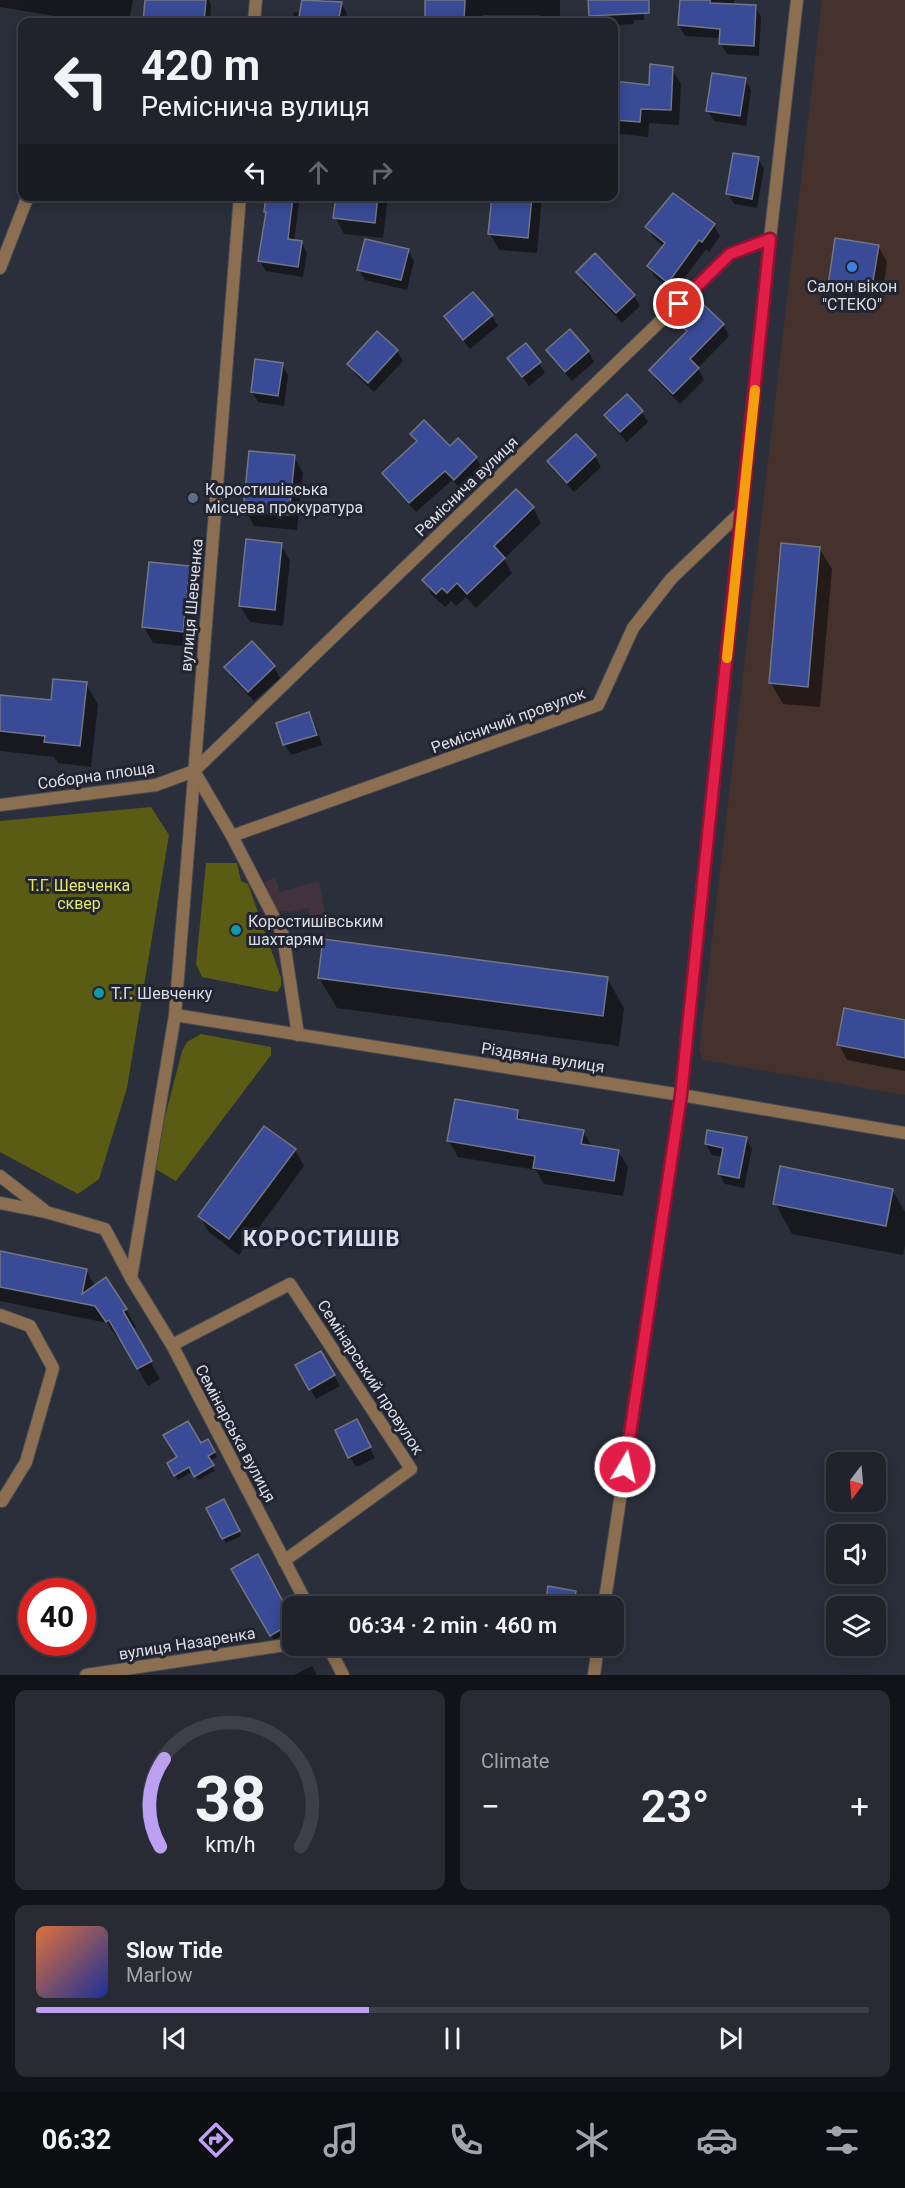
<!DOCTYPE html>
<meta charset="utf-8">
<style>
:root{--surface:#20232c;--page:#282b34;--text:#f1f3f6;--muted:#a2a4a9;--line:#3d4048;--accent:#bca0f2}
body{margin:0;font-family:Roboto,sans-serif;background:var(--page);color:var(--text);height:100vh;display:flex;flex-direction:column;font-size:22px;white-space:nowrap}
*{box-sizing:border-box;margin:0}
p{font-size:20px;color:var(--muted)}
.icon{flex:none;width:33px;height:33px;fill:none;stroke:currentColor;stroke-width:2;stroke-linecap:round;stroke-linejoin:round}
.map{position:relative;height:1675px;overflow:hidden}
.panel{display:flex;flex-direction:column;gap:15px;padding:15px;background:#121318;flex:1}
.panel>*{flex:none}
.guide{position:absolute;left:18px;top:18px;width:600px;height:183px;border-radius:12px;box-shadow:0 3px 15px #0003,0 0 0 2px var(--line);background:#20232c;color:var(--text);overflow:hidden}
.needle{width:39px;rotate:196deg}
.controls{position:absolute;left:826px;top:1452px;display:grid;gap:12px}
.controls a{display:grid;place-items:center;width:60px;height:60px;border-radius:12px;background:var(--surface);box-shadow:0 3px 15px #0003,0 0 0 2px var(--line);font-size:30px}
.speed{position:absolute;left:18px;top:1578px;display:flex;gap:12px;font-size:30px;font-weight:700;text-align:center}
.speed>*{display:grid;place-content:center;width:78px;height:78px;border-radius:50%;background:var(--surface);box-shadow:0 3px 15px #0003,0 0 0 2px var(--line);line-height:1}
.speed .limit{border:9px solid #d22;background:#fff;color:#111}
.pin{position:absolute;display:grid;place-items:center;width:51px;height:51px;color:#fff;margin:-26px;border:3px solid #fff;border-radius:50%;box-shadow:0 2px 6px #0007}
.me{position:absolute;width:66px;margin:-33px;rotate:9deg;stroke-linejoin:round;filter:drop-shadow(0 0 4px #0008)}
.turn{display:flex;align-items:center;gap:21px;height:126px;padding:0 24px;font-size:27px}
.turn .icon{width:78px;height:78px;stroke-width:2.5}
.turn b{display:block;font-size:42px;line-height:51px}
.lanes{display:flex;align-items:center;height:57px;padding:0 24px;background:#0003;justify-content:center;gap:30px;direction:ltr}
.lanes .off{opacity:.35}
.big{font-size:45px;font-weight:600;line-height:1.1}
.panel .card{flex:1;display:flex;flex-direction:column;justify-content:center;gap:9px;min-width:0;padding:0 21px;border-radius:12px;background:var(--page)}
.panel .dial{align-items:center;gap:0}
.dial svg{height:156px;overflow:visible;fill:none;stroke:var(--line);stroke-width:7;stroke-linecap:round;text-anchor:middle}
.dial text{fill:var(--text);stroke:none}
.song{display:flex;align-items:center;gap:18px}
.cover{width:72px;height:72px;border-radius:9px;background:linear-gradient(135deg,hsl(20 70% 55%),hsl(230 70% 35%))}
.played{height:6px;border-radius:3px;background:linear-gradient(90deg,var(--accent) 40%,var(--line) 40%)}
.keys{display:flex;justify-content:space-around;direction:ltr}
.heat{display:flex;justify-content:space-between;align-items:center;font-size:33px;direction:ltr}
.panel .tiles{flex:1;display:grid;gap:15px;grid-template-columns:1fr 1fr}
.card:last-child{grid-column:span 2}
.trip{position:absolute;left:282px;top:1596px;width:342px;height:60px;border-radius:12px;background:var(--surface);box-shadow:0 3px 15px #0003,0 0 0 2px var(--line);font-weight:600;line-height:60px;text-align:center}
.menu{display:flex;height:96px;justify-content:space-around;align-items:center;background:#0d0e12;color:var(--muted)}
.menu .icon{width:42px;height:42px}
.menu .selected{color:var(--accent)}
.menu b{font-size:27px;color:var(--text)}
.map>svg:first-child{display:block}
.commercial{fill:#41323e}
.industrial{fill:#45322c}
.green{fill:#5b5c14}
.shadow{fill:#0007}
.building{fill:#394a97;stroke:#717684;stroke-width:1.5}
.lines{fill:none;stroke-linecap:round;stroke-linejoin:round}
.pedestrian-casing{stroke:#474b56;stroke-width:14}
.minor-casing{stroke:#474b56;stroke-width:14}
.tertiary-casing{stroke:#474b56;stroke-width:14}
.pedestrian{stroke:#8b6f50;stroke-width:12}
.minor{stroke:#8b6f50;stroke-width:12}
.tertiary{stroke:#8b6f50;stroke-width:12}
.route-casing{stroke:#92132f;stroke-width:15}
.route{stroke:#e11d48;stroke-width:10}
.slow{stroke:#f59e0b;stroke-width:10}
.shop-dot{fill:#3f7fe0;stroke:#222531;stroke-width:2}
.service-dot{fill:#5c6f8a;stroke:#222531;stroke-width:2}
.culture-dot{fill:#0f9aa8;stroke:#222531;stroke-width:2}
.labels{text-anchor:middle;stroke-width:6;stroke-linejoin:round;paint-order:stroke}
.poi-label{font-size:16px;fill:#dcdee6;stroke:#222531;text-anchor:start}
.street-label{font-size:16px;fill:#dcdee6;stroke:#222531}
.park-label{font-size:16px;fill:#e5e861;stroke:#222531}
.district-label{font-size:22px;font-weight:bold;letter-spacing:1.5px;fill:#d8deed;stroke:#222531}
</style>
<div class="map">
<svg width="905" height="1675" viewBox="0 0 905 1675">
<rect width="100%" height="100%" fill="#2b2f3b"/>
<polygon class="commercial" points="275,877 280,892 319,881 325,914 310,918 308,908 291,912 276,910 273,907 265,882"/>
<polygon class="industrial" points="822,0 905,0 905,1095 703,1060 699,1051"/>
<g class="green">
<polygon points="151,807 169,835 127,1088 99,1179 78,1194 0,1152 0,821"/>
<polygon points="206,863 237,863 241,881 248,884 281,978 281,986 277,992 202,977 196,964"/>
<polygon points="201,1034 271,1047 271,1055 176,1181 152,1167 182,1051 187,1042"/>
</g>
<g class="shadow">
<polygon points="0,0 133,0 129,22 91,22 0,7"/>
<polygon points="147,0 209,0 211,5 210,22 145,22"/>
<polygon points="304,0 325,0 341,3 347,13 346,22 292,22 294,12 301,13"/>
<polygon points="426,0 560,0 560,22 544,22 539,15 483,15 483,21 427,22"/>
<polygon points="590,0 644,0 644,20 634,20 634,24 614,25 614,22 595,22 590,15"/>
<polygon points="681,0 734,0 734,5 755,6 761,17 759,56 727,54 721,44 721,38 685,36 679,25"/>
<polygon points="672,69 681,84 679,125 649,123 648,137 614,133 614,83 651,86"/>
<polygon points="745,80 751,90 746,126 714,121 708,111"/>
<polygon points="758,159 764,169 757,208 734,204 728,194"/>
<polygon points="674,195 714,225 720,236 709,252 706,249 674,292 655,277 648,266 664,247 653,237 647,227"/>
<polygon points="267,196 300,196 294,241 301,242 307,253 303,277 266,271 260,261"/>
<polygon points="337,196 388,196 383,238 344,234 335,217"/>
<polygon points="493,196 542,196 537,253 499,250 490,234"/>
<polygon points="878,246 887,262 880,309 839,302 829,286"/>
<polygon points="408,250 414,261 407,290 365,280 359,270"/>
<polygon points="577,272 634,296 640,306 622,323 584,283"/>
<polygon points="704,308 723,325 729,336 698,368 704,380 680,404 657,381 651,370 688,332"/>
<polygon points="492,316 498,326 470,349 446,317"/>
<polygon points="548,350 588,351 594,362 572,381 554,361"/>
<polygon points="397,351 403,361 374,392 355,374 349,364"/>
<polygon points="509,359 539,363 545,373 529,386"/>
<polygon points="282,365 288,375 284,406 258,402 252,392"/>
<polygon points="642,412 648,422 627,442 612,426 606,415"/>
<polygon points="412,434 476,458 482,468 461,489 452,480 416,512 390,484 384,474 417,443"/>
<polygon points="576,436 595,456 601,467 574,492 555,472 549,462"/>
<polygon points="294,457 303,473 297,530 254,526 245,510"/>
<polygon points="533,508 541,523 504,559 512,573 476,608 466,597 456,606 451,601 445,607 432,595 424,581"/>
<polygon points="281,545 290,561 283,626 250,622 240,606"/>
<polygon points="819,548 832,569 820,707 783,704 771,683"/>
<polygon points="189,567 198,583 192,647 153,643 144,627"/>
<polygon points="252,644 274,667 280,678 254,701 232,678 226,667"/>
<polygon points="86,684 98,705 91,767 58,763 54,757 0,751 0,696 52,702"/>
<polygon points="309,713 315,724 322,745 291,755 285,745 278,724"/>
<polygon points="319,978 607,978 624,1008 619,1046 337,1008"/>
<polygon points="905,1022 905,1071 847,1060 839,1045"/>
<polygon points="517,1112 523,1122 583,1131 592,1147 618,1151 628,1167 623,1196 544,1184 536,1170 458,1157 449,1141"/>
<polygon points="746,1139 752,1149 744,1188 725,1184 719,1173 723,1157 712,1155 706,1144"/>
<polygon points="295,1150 304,1166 239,1255 209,1232 199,1216"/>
<polygon points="892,1190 905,1212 905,1245 903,1255 792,1234 775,1203"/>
<polygon points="0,1253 86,1270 95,1286 126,1309 136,1327 132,1329 160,1379 148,1386 120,1337 118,1339 107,1323 0,1301"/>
<polygon points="321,1353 340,1386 316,1399 297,1366"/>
<polygon points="362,1431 375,1458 356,1467 350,1457"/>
<polygon points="208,1441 217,1457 210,1461 215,1471 198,1480 193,1471 178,1480 169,1464"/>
<polygon points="223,1501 241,1536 226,1543 208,1508"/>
<polygon points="258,1556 292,1621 292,1629 274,1640 233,1569"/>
<polygon points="550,1587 575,1592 581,1603 581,1606 546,1606"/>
<polygon points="312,1666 317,1675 294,1675"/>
</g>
<g class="building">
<polygon points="145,0 206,0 204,22 143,22"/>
<polygon points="302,0 342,2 338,22 298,22"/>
<polygon points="425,0 465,0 464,22 425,21"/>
<polygon points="588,0 649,0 649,13 589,16"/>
<polygon points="680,0 710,0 710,3 756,5 754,46 719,44 720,29 678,25"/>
<polygon points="650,64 673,67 671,110 641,109 640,122 614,120 614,81 649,85"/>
<polygon points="712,73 746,78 740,116 706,111"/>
<polygon points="733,153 759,157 752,199 726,194"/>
<polygon points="673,193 715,224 702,242 699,240 668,283 647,266 665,243 645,227"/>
<polygon points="266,196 293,196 288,239 302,241 298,267 258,261 266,212 264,212"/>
<polygon points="336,196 378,196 375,223 333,218"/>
<polygon points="492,196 532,196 528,238 488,234"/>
<polygon points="835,238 879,245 871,293 828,286"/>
<polygon points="365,239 409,249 401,280 357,270"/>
<polygon points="595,253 635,295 616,313 576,272"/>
<polygon points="473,292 493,315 463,340 444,316"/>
<polygon points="704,305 724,324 690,359 699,368 673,394 649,370 687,331 683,327"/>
<polygon points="570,329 589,351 565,372 546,350"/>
<polygon points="377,331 398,350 368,383 347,364"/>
<polygon points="526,343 541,362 522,377 507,358"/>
<polygon points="255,359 283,363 278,396 251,392"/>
<polygon points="627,394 643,411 620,432 604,415"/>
<polygon points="424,420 450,446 458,438 477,457 454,480 445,471 409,503 382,473 417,441 410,434"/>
<polygon points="576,434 596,455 567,483 547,461"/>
<polygon points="249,451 295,455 289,515 243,511"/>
<polygon points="516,489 534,507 494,546 505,558 467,594 457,583 447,593 442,588 436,594 422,580"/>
<polygon points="246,539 282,543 275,610 239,606"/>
<polygon points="781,543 820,547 808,687 769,683"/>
<polygon points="149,562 190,566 183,632 142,627"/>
<polygon points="252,641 275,666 248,692 224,667"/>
<polygon points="53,679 87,682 80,746 44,742 45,736 0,731 0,695 51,700"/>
<polygon points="309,712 317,735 283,745 276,723"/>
<polygon points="323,939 608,977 603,1016 318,978"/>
<polygon points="844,1008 905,1020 905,1058 837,1045"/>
<polygon points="455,1099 518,1110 517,1119 584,1130 581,1144 619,1150 614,1181 533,1168 535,1156 447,1141"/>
<polygon points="264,1126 296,1149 229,1239 198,1216"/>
<polygon points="707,1130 747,1137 739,1178 718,1174 723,1148 705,1144"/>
<polygon points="780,1166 893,1189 886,1226 773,1204"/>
<polygon points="0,1251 87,1269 82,1294 106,1277 127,1309 123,1311 152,1361 137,1369 109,1320 106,1322 95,1306 0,1287"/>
<polygon points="321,1351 335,1375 309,1390 295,1365"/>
<polygon points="357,1419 371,1447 348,1458 335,1430"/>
<polygon points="188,1421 201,1443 208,1439 215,1452 208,1456 214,1465 194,1477 189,1467 174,1476 167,1463 177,1457 163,1435"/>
<polygon points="224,1499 240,1531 222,1539 206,1508"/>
<polygon points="258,1554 292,1619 292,1623 270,1636 231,1569"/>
<polygon points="548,1586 576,1591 573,1606 545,1606"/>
</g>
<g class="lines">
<defs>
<polyline id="pedestrian" points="232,836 283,935 298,1035"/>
<g id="minor">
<polyline points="254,22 256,0"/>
<polyline points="0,268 28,196"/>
<polyline points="194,771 232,836 598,705 633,628 671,579 742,511"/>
<polyline points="0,805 156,785 194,771 730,254 770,239"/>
<polyline points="175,1015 681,1095 905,1133"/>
<polyline points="0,1176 44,1210"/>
<polyline points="0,1203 46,1212 105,1229 131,1278 172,1345 308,1606"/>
<polyline points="131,1278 175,1015 240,196"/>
<polyline points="0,1315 30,1326 53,1368 26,1462 2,1501 0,1500"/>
<polyline points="172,1345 290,1284 411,1469 284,1561"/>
<polyline points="328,1646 343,1675"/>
<polyline points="86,1675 292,1644"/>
</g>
<g id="tertiary">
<polyline points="604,1606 681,1095 770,239 797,0"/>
<polyline points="594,1675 598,1646"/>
</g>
</defs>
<use href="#pedestrian" class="pedestrian-casing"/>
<use href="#minor" class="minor-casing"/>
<use href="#tertiary" class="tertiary-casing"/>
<use href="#pedestrian" class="pedestrian"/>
<use href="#minor" class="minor"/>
<use href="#tertiary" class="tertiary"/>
</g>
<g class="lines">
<defs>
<polyline id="route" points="625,1467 681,1095 770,239 730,254 679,304"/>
</defs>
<use href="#route" class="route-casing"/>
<use href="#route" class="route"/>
<polyline class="slow" points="727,658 755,390"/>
</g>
<circle class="shop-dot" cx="852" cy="267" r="6"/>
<circle class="service-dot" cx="193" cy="498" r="6"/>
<g class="culture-dot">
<circle cx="236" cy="930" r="6"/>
<circle cx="99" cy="993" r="6"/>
</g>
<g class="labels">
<g class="poi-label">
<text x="852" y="292" text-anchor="middle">Салон вікон<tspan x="852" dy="18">"СТЕКО"</tspan></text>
<text x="205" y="495">Коростишівська<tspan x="205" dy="18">місцева прокуратура</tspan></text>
<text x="248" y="927">Коростишівським<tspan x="248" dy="18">шахтарям</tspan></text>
<text x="111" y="999">Т.Г. Шевченку</text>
</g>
<g class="street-label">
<text transform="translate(466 486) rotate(-44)" y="6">Реміснича вулиця</text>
<text transform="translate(191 605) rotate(-85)" y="6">вулиця Шевченка</text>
<text transform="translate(508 720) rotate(-20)" y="6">Ремісничий провулок</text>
<text transform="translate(96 775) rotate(-8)" y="6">Соборна площа</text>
<text transform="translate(543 1057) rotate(9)" y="6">Різдвяна вулиця</text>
<text transform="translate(371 1377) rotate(57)" y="6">Семінарський провулок</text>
<text transform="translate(236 1433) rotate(62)" y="6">Семінарська вулиця</text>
<text transform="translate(187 1643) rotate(-9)" y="6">вулиця Назаренка</text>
</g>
<g class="park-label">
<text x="79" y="891">Т.Г. Шевченка<tspan x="79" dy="18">сквер</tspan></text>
</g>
<g class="district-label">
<text x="322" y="1246">КОРОСТИШІВ</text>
</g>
</g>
</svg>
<div class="controls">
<a><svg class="needle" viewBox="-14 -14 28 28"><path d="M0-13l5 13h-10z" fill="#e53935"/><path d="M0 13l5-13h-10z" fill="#a2a4a9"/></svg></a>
<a><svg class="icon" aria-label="sound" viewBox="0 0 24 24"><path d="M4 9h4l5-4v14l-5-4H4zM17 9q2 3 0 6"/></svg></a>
<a><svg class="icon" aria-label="layers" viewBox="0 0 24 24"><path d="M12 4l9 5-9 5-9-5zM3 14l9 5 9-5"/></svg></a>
</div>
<div class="speed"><div class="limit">40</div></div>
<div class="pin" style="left:679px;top:304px;background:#d93025"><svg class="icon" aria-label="arrive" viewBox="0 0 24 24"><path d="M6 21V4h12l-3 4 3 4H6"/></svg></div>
<svg class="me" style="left:625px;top:1467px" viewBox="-20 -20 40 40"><circle r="17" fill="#e11d48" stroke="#fff" stroke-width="3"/><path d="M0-11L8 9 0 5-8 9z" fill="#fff"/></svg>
<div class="trip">06:34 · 2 min · 460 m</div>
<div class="guide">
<div class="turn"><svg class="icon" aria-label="left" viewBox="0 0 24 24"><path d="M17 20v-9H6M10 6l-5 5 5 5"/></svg><div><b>420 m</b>Реміснича вулиця</div></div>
<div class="lanes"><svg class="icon" aria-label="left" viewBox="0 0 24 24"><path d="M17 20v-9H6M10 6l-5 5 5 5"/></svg><svg class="icon off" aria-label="ahead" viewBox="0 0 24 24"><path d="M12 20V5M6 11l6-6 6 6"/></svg><svg class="icon off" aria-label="right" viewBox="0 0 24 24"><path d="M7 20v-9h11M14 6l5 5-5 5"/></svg></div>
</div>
</div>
<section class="panel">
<div class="tiles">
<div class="card dial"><svg viewBox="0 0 100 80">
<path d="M14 69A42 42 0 1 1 86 69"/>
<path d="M14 69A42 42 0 0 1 16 24" stroke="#bca0f2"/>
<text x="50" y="56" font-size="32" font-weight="700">38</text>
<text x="50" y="72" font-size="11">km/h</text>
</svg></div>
<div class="card"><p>Climate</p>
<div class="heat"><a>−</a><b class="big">23°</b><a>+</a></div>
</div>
<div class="card">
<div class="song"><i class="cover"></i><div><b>Slow Tide</b><p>Marlow</p></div></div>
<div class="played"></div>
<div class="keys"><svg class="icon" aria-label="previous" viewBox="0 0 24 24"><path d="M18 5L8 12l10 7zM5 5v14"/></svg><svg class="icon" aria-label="pause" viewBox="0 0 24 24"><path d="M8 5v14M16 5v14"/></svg><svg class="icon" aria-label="next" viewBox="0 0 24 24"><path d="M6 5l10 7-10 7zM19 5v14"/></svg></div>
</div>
</div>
</section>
<nav class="menu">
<b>06:32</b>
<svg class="icon selected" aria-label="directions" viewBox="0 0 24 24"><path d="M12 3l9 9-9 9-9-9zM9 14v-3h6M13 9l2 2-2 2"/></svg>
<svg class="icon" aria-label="music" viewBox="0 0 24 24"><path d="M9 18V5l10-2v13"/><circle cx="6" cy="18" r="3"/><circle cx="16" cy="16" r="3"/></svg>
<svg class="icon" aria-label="phone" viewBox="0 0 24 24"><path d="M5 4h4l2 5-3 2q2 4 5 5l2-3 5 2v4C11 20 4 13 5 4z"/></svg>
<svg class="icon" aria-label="climate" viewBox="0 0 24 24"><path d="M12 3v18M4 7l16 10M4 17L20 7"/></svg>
<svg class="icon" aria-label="car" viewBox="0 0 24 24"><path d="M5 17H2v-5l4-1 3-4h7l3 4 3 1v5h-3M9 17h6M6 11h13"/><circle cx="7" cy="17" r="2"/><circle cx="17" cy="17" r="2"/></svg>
<svg class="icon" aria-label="filters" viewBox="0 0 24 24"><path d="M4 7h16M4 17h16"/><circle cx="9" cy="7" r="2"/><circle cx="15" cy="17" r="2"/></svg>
</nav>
